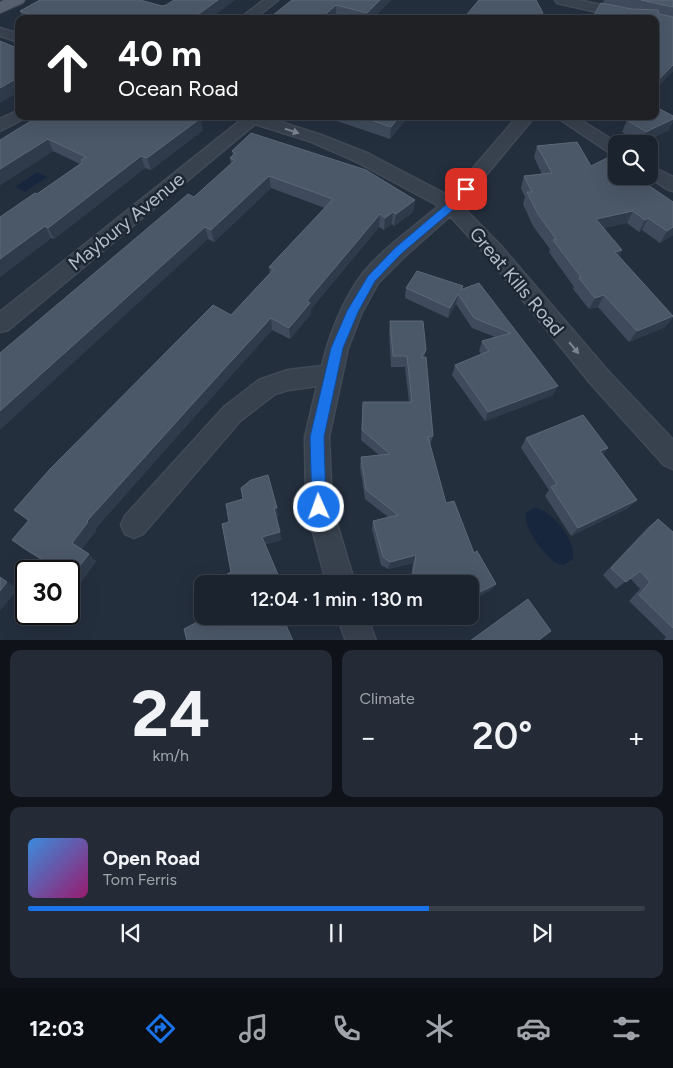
<!DOCTYPE html>
<meta charset="utf-8">
<style>
:root{--surface:#1b232e;--page:#242b36;--text:#f1f3f6;--muted:#a0a4aa;--line:#39404a;--accent:#1a73e8}
body{margin:0;font-family:Figtree,sans-serif;background:var(--page);color:var(--text);height:100vh;display:flex;flex-direction:column;font-size:19px;white-space:nowrap}
*{box-sizing:border-box;margin:0}
p{font-size:16px;color:var(--muted)}
.icon{flex:none;width:28px;height:28px;fill:none;stroke:currentColor;stroke-width:2;stroke-linecap:round;stroke-linejoin:round}
.map{position:relative;height:640px;overflow:hidden}
.panel{display:flex;flex-direction:column;gap:10px;padding:10px;background:#0f1319;flex:1}
.panel>*{flex:none}
.guide{position:absolute;left:15px;top:15px;width:644px;height:105px;border-radius:10px;box-shadow:0 5px 20px #0002,0 0 0 1px var(--line);background:#202124;color:#fff;overflow:hidden}
.fabs{position:absolute;left:608px;top:135px;display:grid;gap:10px}
.fabs a{display:grid;place-items:center;width:50px;height:50px;border-radius:10px;background:var(--surface);box-shadow:0 5px 20px #0002,0 0 0 1px var(--line);font-size:25px}
.speed{position:absolute;left:15px;top:560px;display:flex;gap:10px;font-size:25px;font-weight:700;text-align:center}
.speed>*{display:grid;place-content:center;width:65px;height:65px;border-radius:50%;background:var(--surface);box-shadow:0 5px 20px #0002,0 0 0 1px var(--line);line-height:1}
.speed .limit{border:2px solid #111;border-radius:8px;background:#fff;color:#111}
.pin{position:absolute;display:grid;place-items:center;width:42px;height:42px;color:#fff;margin:-21px;border-radius:10px;box-shadow:0 2px 8px #0006}
.me{position:absolute;width:55px;margin:-28px;rotate:358deg;stroke-linejoin:round;filter:drop-shadow(0 0 4px #0008)}
.turn{display:flex;align-items:center;gap:18px;height:105px;padding:0 20px;font-size:22px}
.turn .icon{width:65px;height:65px;stroke-width:2.5}
.turn b{display:block;font-size:35px;line-height:42px}
.big{font-size:38px;font-weight:600;line-height:1.1}
.panel .widget{flex:1;display:flex;flex-direction:column;justify-content:center;gap:8px;min-width:0;padding:0 18px;border-radius:10px;background:var(--page)}
.panel .dial{align-items:center;gap:0}
.dial b{font-size:65px;line-height:1}
.song{display:flex;align-items:center;gap:15px}
.cover{width:60px;height:60px;border-radius:8px;background:linear-gradient(135deg,hsl(210 70% 55%),hsl(320 70% 35%))}
.played{height:5px;border-radius:2px;background:linear-gradient(90deg,var(--accent) 65%,var(--line) 65%)}
.keys{display:flex;justify-content:space-around;direction:ltr}
.heat{display:flex;justify-content:space-between;align-items:center;font-size:28px;direction:ltr}
.panel .tiles{flex:1;display:grid;gap:10px;grid-template-columns:1fr 1fr}
.widget:last-child{grid-column:span 2}
.trip{position:absolute;left:194px;top:575px;width:285px;height:50px;border-radius:10px;background:var(--surface);box-shadow:0 5px 20px #0002,0 0 0 1px var(--line);font-weight:600;line-height:50px;text-align:center}
.menu{display:flex;height:80px;justify-content:space-around;align-items:center;background:#0b0e12;color:var(--muted)}
.menu .icon{width:35px;height:35px}
.menu .current{color:var(--accent)}
.menu b{font-size:22px;color:var(--text)}
.map>svg:first-child{display:block}
.water{fill:#17263c}
.lines{fill:none;stroke-linecap:round;stroke-linejoin:round}
.minor-casing{stroke:#414a57;stroke-width:3}
.primary-casing{stroke:#414a57;stroke-width:2}
.minor{fill:#38414e;fill-rule:evenodd}
.primary{fill:#56606e;fill-rule:evenodd}
.wall{fill:#3f4b5c}
.shaded-wall{fill:#2f3b4b}
.building{fill:#4b5868;stroke:#5c6777}
.oneway{fill:#7c8592}
.route{fill:#1a73e8;stroke:#114b97}
.labels{text-anchor:middle;stroke-width:5;stroke-linejoin:round;paint-order:stroke}
.street-label{font-size:19px;fill:#b4bcc9;stroke:#1d2633}
</style>
<div class="map">
<svg width="673" height="641" viewBox="0 0 673 641">
<rect width="100%" height="100%" fill="#242f3e"/>
<g class="water">
<polygon points="37,172 47,177 25,192 15,187"/>
<path d="M534 508C550 507 580 545 572 560L563 565C559 564 555 563 552 560 542 552 522 525 526 513Z"/>
</g>
<g class="lines">
<defs>
<g id="minor">
<polygon points="264,0 278,0 254,19 239,19"/>
<polygon points="555,0 578,0 652,16 653,19 628,19 557,3"/>
<polygon points="0,28 19,34 19,42 0,36"/>
<polygon points="19,110 19,116 26,116 25,118 0,131 0,119"/>
<path d="M237 116H262L321 135 369 154 449 196 518 116H535L461 205 501 246 607 370 673 440V469L664 465 591 384 487 256 450 216 405 256 378 283 362 312 348 348 329 437 332 507 355 584H327L306 507 305 437 317 386 288 390 275 394 240 421 143 534 134 538 125 534 121 525 125 516 224 407 259 380 288 370 322 366C329 336 344 297 364 272 385 247 414 227 439 206L357 162 309 141 255 124 8 330 0 332V312L241 120Z"/>
<polygon points="555,116 574,116 619,144 616,144 616,154 610,153"/>
<polygon points="649,165 673,177 673,191 667,189 647,176 649,176"/>
<polygon points="337,616 367,616 376,641 346,641"/>
</g>
<polygon id="primary" points="4,0 25,0 23,3 0,13 0,2"/>
</defs>
<use href="#minor" class="minor-casing"/>
<use href="#primary" class="primary-casing"/>
<use href="#minor" class="minor"/>
<use href="#primary" class="primary"/>
</g>
<g class="wall">
<polygon points="292,0 391,0 372,19 346,19 336,16"/>
<polygon points="604,0 673,0 673,71 655,90 655,19 592,19 594,15 603,3"/>
<polygon points="20,11 210,19 23,19"/>
<polygon points="322,116 409,116 390,139"/>
<polygon points="612,116 630,116 626,121"/>
<polygon points="627,120 669,130 640,144 622,132"/>
<polygon points="203,130 151,170 145,168 54,239 51,238 0,277 37,194 80,164 53,151 0,185 0,140"/>
<polygon points="537,146 591,166 673,202 673,235 660,243 642,230 639,232 627,223 603,228 622,250 619,256 673,317 665,327 629,342 598,307 589,309 573,289 574,287 549,252 550,249 533,226 523,204 525,197 521,188 524,176 542,174 534,157"/>
<polygon points="232,151 415,200 413,212 394,226 392,224 384,230 379,227 311,309 311,314 290,339 272,330 226,381 95,529 96,531 81,549 96,561 79,585 69,578 69,571 58,571 22,548 12,540 28,521 14,510 231,315 270,273 269,267 325,208 271,188 214,242 208,239 194,197 231,164 230,158 233,155"/>
<polygon points="479,283 553,395 485,421 452,375 455,365 481,354 479,351 482,341 495,337 472,328 456,304 448,318 405,298 406,288 463,286 462,290"/>
<polygon points="390,321 426,350 424,357 433,436 430,445 446,503 474,553 496,584 491,590 470,601 470,584 410,584 413,563 388,569 381,565 372,529 373,521 388,517 365,499 360,467 361,457 379,455 361,440 363,402 409,402 405,367 391,367 389,333"/>
<polygon points="526,438 608,448 603,454 637,500 628,508 571,536 545,496 549,490 521,448"/>
<polygon points="658,519 673,532 673,641 663,641 666,637 629,601 640,589 630,578 616,589 603,575 648,527"/>
<polygon points="418,616 441,616 423,626"/>
</g>
<g class="shaded-wall">
<polygon points="218,0 235,0 210,19 192,19"/>
<polygon points="380,0 391,0 372,19 367,19 367,13"/>
<polygon points="336,5 336,16 333,19 320,19"/>
<polygon points="673,65 673,71 655,90 655,83"/>
<polygon points="19,77 19,92 0,103 0,88"/>
<polygon points="400,116 409,116 390,139 391,127"/>
<polygon points="201,118 203,130 151,170 147,158"/>
<polygon points="673,119 673,122 669,130 640,144 646,132"/>
<polygon points="48,139 53,151 0,185 0,169"/>
<polygon points="141,156 145,168 54,239 48,228"/>
<polygon points="269,176 271,188 214,242 211,230"/>
<polygon points="415,200 413,212 394,226 396,214"/>
<polygon points="633,211 627,223 591,231 596,219"/>
<polygon points="393,212 392,224 384,230 385,218"/>
<polygon points="380,214 379,227 311,309 311,314 290,339 289,328 307,301"/>
<polygon points="648,218 642,230 639,232 645,220"/>
<polygon points="45,226 51,238 0,277 0,259"/>
<polygon points="205,227 208,239 0,430 0,411"/>
<polygon points="673,227 673,235 660,243 667,231"/>
<polygon points="622,250 616,262 615,252"/>
<polygon points="458,294 456,304 448,318 450,308"/>
<polygon points="604,295 598,307 589,309 595,298"/>
<polygon points="673,316 665,327 629,342 637,331"/>
<polygon points="271,318 272,330 95,529 96,531 80,551 72,543 87,521"/>
<polygon points="558,386 553,395 485,421 488,412"/>
<polygon points="608,448 600,458 600,451"/>
<polygon points="637,500 628,508 571,536 578,528"/>
<polygon points="274,508 277,508 279,516 276,517"/>
<polygon points="280,532 282,540 264,545 262,537"/>
<polygon points="89,554 96,561 79,585 70,578"/>
<polygon points="416,555 413,563 388,569 390,562"/>
<polygon points="0,577 18,589 0,611"/>
<polygon points="496,584 491,590 470,601 470,597"/>
<polygon points="433,616 441,616 423,626 426,620"/>
</g>
<g class="building">
<polygon points="40,0 140,0 162,6 166,5 174,0 218,0 192,19 43,19 20,11"/>
<polygon points="292,0 380,0 367,13 336,5 320,19 268,19"/>
<polygon points="479,0 536,0 543,13 539,19 463,19"/>
<polygon points="641,0 673,0 673,7"/>
<polygon points="601,3 632,9 658,10 659,14 673,17 673,65 655,83 655,19 600,19 602,15 594,15"/>
<polygon points="0,41 19,49 19,77 0,88"/>
<polygon points="655,107 656,107 673,116 673,119 646,132 627,120 635,116 655,116"/>
<polygon points="39,116 195,116 201,118 147,158 141,156 48,228 45,226 0,259 0,217 35,193 37,194 83,162 81,160 86,157 48,139 0,169 0,140"/>
<polygon points="359,116 400,116 391,127"/>
<polygon points="251,133 366,170 415,200 396,214 393,212 385,218 380,214 307,301 310,303 289,328 271,318 223,370 87,521 88,522 72,543 89,554 70,578 69,577 69,571 60,571 12,540 29,520 14,510 50,469 213,305 231,315 274,269 269,267 333,199 269,176 211,230 205,227 0,411 0,353 188,194 194,197 235,160 230,158 235,153 232,151"/>
<polygon points="577,142 591,166 607,158 616,164 616,176 635,176 673,202 673,227 667,231 648,218 645,220 633,211 596,219 622,250 615,252 673,316 637,331 604,295 595,298 579,278 581,277 553,240 556,239 538,214 527,192 532,192 524,176 552,173 537,146"/>
<polygon points="417,271 463,286 460,290 479,283 558,386 488,412 455,365 489,351 482,341 511,333 474,318 458,294 450,308 406,288"/>
<polygon points="390,321 423,321 426,350 421,358 426,357 433,436 428,437 446,503 454,501 474,553 477,551 496,584 470,597 470,584 411,584 416,555 390,562 383,557 373,521 398,515 366,490 361,457 390,454 362,430 363,402 412,402 407,356 393,356"/>
<polygon points="583,415 608,448 600,451 637,500 578,528 551,487 557,484 526,438"/>
<polygon points="268,475 277,508 274,508 280,532 262,537 282,584 209,584 231,572 222,524 229,522 226,504 243,499 241,488 251,480"/>
<polygon points="658,519 673,532 673,628 639,595 650,582 640,571 626,582 611,568"/>
<polygon points="0,577 7,582 0,591"/>
<polygon points="202,587 202,612 195,591"/>
<polygon points="528,599 551,631 539,640 540,641 470,641"/>
<polygon points="204,616 282,616 293,641 187,641 184,629 205,618"/>
<polygon points="424,616 433,616 426,620"/>
</g>
<defs><path id="oneway-solid" d="M-6-.8H1V-3.2L6.5 0L1 3.2V.8H-6Z" transform="scale(1.25)"/></defs>
<g class="oneway">
<use href="#oneway-solid" transform="translate(292 131) rotate(18)"/>
<use href="#oneway-solid" transform="translate(574 348) rotate(50)"/>
</g>
<polygon class="route" points="462,186 466,186 470,189 455,208 402,253 375,281 358,312 343,348 324,437 326,507 324,512 319,514 314,512 312,507 310,437 331,348 347,311 368,276 395,248 448,203"/>
<g class="labels">
<g class="street-label">
<text transform="translate(126 221) rotate(-39)" y="7">Maybury Avenue</text>
<text transform="translate(517 281) rotate(50)" y="7">Great Kills Road</text>
</g>
</g>
</svg>
<div class="fabs">
<a><svg class="icon" aria-label="search" viewBox="0 0 24 24"><circle cx="10" cy="10" r="6"/><path d="M15 15l6 6"/></svg></a>
</div>
<div class="speed"><div class="limit">30</div></div>
<div class="pin" style="left:466px;top:189px;background:#d93025"><svg class="icon" aria-label="arrive" viewBox="0 0 24 24"><path d="M6 21V4h12l-3 4 3 4H6"/></svg></div>
<svg class="me" style="left:319px;top:507px" viewBox="-20 -20 40 40"><circle r="17" fill="#1a73e8" stroke="#fff" stroke-width="3"/><path d="M0-11L8 9 0 5-8 9z" fill="#fff"/></svg>
<div class="trip">12:04 · 1 min · 130 m</div>
<div class="guide">
<div class="turn"><svg class="icon" aria-label="ahead" viewBox="0 0 24 24"><path d="M12 20V5M6 11l6-6 6 6"/></svg><div><b>40 m</b>Ocean Road</div></div>
</div>
</div>
<section class="panel">
<div class="tiles">
<div class="widget dial"><b>24</b><p>km/h</p></div>
<div class="widget"><p>Climate</p>
<div class="heat"><a>−</a><b class="big">20°</b><a>+</a></div>
</div>
<div class="widget">
<div class="song"><i class="cover"></i><div><b>Open Road</b><p>Tom Ferris</p></div></div>
<div class="played"></div>
<div class="keys"><svg class="icon" aria-label="previous" viewBox="0 0 24 24"><path d="M18 5L8 12l10 7zM5 5v14"/></svg><svg class="icon" aria-label="pause" viewBox="0 0 24 24"><path d="M8 5v14M16 5v14"/></svg><svg class="icon" aria-label="next" viewBox="0 0 24 24"><path d="M6 5l10 7-10 7zM19 5v14"/></svg></div>
</div>
</div>
</section>
<nav class="menu">
<b>12:03</b>
<svg class="icon current" aria-label="directions" viewBox="0 0 24 24"><path d="M12 3l9 9-9 9-9-9zM9 14v-3h6M13 9l2 2-2 2"/></svg>
<svg class="icon" aria-label="music" viewBox="0 0 24 24"><path d="M9 18V5l10-2v13"/><circle cx="6" cy="18" r="3"/><circle cx="16" cy="16" r="3"/></svg>
<svg class="icon" aria-label="phone" viewBox="0 0 24 24"><path d="M5 4h4l2 5-3 2q2 4 5 5l2-3 5 2v4C11 20 4 13 5 4z"/></svg>
<svg class="icon" aria-label="climate" viewBox="0 0 24 24"><path d="M12 3v18M4 7l16 10M4 17L20 7"/></svg>
<svg class="icon" aria-label="car" viewBox="0 0 24 24"><path d="M5 17H2v-5l4-1 3-4h7l3 4 3 1v5h-3M9 17h6M6 11h13"/><circle cx="7" cy="17" r="2"/><circle cx="17" cy="17" r="2"/></svg>
<svg class="icon" aria-label="filters" viewBox="0 0 24 24"><path d="M4 7h16M4 17h16"/><circle cx="9" cy="7" r="2"/><circle cx="15" cy="17" r="2"/></svg>
</nav>
